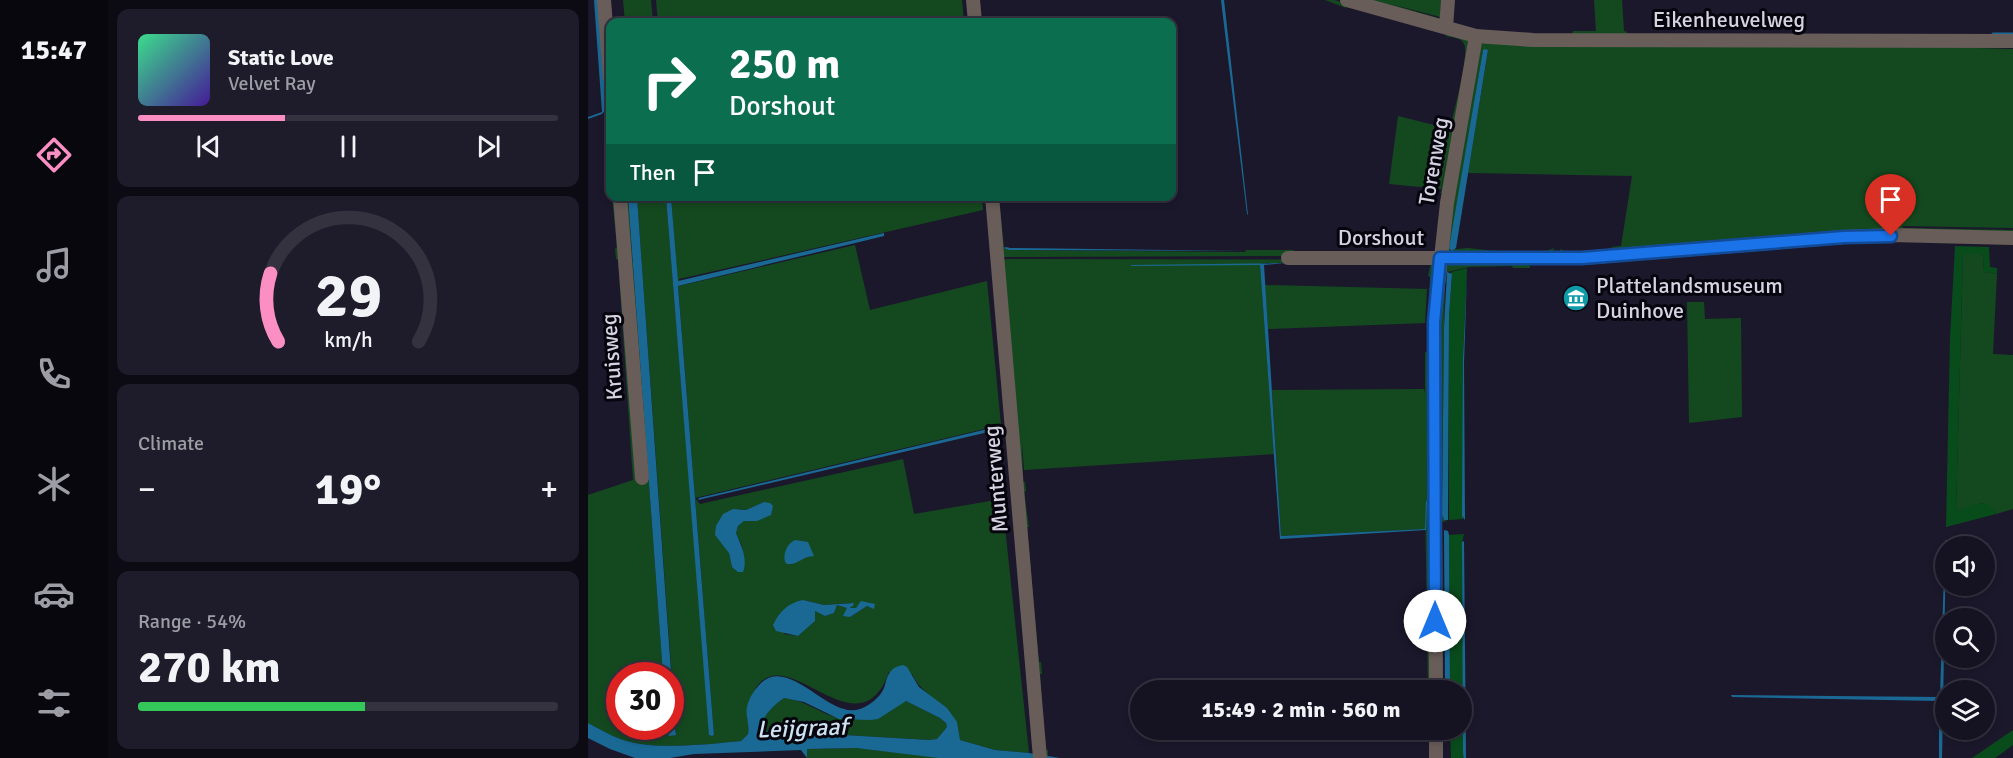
<!DOCTYPE html>
<meta charset="utf-8">
<style>
:root{--surface:#151221;--page:#1e1b2a;--text:#f1f3f6;--muted:#9d9ea5;--line:#34323f;--accent:#fb8fc4}
body{margin:0;font-family:Signika,sans-serif;background:var(--page);color:var(--text);height:100vh;display:flex;flex-direction:column;font-size:22px;white-space:nowrap}
*{box-sizing:border-box;margin:0}
p{font-size:20px;color:var(--muted)}
.icon{flex:none;width:33px;height:33px;fill:none;stroke:currentColor;stroke-width:2;stroke-linecap:round;stroke-linejoin:round}
.map{position:relative;flex:1;overflow:hidden}
.side{display:flex;flex-direction:column;gap:9px;padding:9px;background:#0c0a12;width:480px}
.side>*{flex:none}
.banner{position:absolute;left:18px;top:18px;width:570px;height:183px;border-radius:12px;box-shadow:0 3px 9px #0003,0 0 0 2px var(--line);background:#0b6e4f;color:#fff;overflow:hidden}
.buttons{position:absolute;left:1347px;top:536px;display:grid;gap:12px}
.buttons a{display:grid;place-items:center;width:60px;height:60px;border-radius:50%;background:var(--surface);box-shadow:0 3px 9px #0003,0 0 0 2px var(--line);font-size:30px}
.speed{position:absolute;left:18px;top:662px;display:flex;gap:12px;font-size:30px;font-weight:700;text-align:center}
.speed>*{display:grid;place-content:center;width:78px;height:78px;border-radius:50%;background:var(--surface);box-shadow:0 3px 9px #0003,0 0 0 2px var(--line);line-height:1}
.speed .limit{border:9px solid #d22;background:#fff;color:#111}
.pin{position:absolute;display:grid;place-items:center;width:51px;height:51px;color:#fff;margin:-62px -26px;border-radius:50% 50% 50% 0;rotate:-45deg;box-shadow:0 0 6px #0007}
.pin .icon{rotate:45deg}
.me{position:absolute;width:66px;margin:-33px;rotate:0deg;stroke-linejoin:round;filter:drop-shadow(0 0 4px #0008)}
.turn{display:flex;align-items:center;gap:21px;height:126px;padding:0 24px;font-size:27px}
.turn .icon{width:78px;height:78px;stroke-width:2.5}
.turn b{display:block;font-size:42px;line-height:51px}
.then{display:flex;align-items:center;height:57px;padding:0 24px;background:#0003;gap:12px;font-size:22px}
.big{font-size:45px;font-weight:700;line-height:1.1}
.side .widget{flex:1;display:flex;flex-direction:column;justify-content:center;gap:9px;min-width:0;padding:0 21px;border-radius:12px;background:var(--page)}
.side .dial{align-items:center;gap:0}
.dial svg{height:156px;overflow:visible;fill:none;stroke:var(--line);stroke-width:7;stroke-linecap:round;text-anchor:middle}
.dial text{fill:var(--text);stroke:none}
.song{display:flex;align-items:center;gap:18px}
.cover{width:72px;height:72px;border-radius:9px;background:linear-gradient(135deg,hsl(150 70% 55%),hsl(260 70% 35%))}
.played{height:6px;border-radius:3px;background:linear-gradient(90deg,var(--accent) 35%,var(--line) 35%)}
.keys{display:flex;justify-content:space-around;direction:ltr}
.heat{display:flex;justify-content:space-between;align-items:center;font-size:33px;direction:ltr}
.charge{height:9px;border-radius:4px;background:linear-gradient(90deg,#34c759 54%,var(--line) 0)}
.trip{position:absolute;left:542px;top:680px;width:342px;height:60px;border-radius:30px;background:var(--surface);box-shadow:0 3px 9px #0003,0 0 0 2px var(--line);font-weight:700;line-height:60px;text-align:center}
main{display:flex;flex:1;min-height:0}
.tab-bar{display:flex;flex-direction:column;width:108px;justify-content:space-around;align-items:center;background:#08070d;color:var(--muted)}
.tab-bar .icon{width:42px;height:42px}
.tab-bar .current{color:var(--accent)}
.tab-bar b{font-size:27px;color:var(--text)}
.map>svg:first-child{display:block}
.green{fill:#14491f;fill-rule:evenodd}
.forest{fill:#094c1c}
.water{fill:#1a6995;fill-rule:evenodd}
.lines{fill:none;stroke-linecap:round;stroke-linejoin:round}
.stream{stroke:#1a6995;stroke-width:3}
.minor{stroke:#695d59;stroke-width:14}
.route-casing{stroke:#114b97;stroke-width:15}
.route{stroke:#1a73e8;stroke-width:10}
.labels{text-anchor:middle;stroke-width:6;stroke-linejoin:round;paint-order:stroke}
.street-label{font-size:22px;fill:#d5d3e1;stroke:#06050d}
.poi-label{font-size:22px;fill:#d5d3e1;stroke:#06050d;text-anchor:start}
.water-label{font-size:24px;font-style:italic;fill:#cee3f2;stroke:#06050d}
</style>
<main>
<nav class="tab-bar">
<b>15:47</b>
<svg class="icon current" aria-label="directions" viewBox="0 0 24 24"><path d="M12 3l9 9-9 9-9-9zM9 14v-3h6M13 9l2 2-2 2"/></svg>
<svg class="icon" aria-label="music" viewBox="0 0 24 24"><path d="M9 18V5l10-2v13"/><circle cx="6" cy="18" r="3"/><circle cx="16" cy="16" r="3"/></svg>
<svg class="icon" aria-label="phone" viewBox="0 0 24 24"><path d="M5 4h4l2 5-3 2q2 4 5 5l2-3 5 2v4C11 20 4 13 5 4z"/></svg>
<svg class="icon" aria-label="climate" viewBox="0 0 24 24"><path d="M12 3v18M4 7l16 10M4 17L20 7"/></svg>
<svg class="icon" aria-label="car" viewBox="0 0 24 24"><path d="M5 17H2v-5l4-1 3-4h7l3 4 3 1v5h-3M9 17h6M6 11h13"/><circle cx="7" cy="17" r="2"/><circle cx="17" cy="17" r="2"/></svg>
<svg class="icon" aria-label="filters" viewBox="0 0 24 24"><path d="M4 7h16M4 17h16"/><circle cx="9" cy="7" r="2"/><circle cx="15" cy="17" r="2"/></svg>
</nav>
<section class="side">
<div class="widget">
<div class="song"><i class="cover"></i><div><b>Static Love</b><p>Velvet Ray</p></div></div>
<div class="played"></div>
<div class="keys"><svg class="icon" aria-label="previous" viewBox="0 0 24 24"><path d="M18 5L8 12l10 7zM5 5v14"/></svg><svg class="icon" aria-label="pause" viewBox="0 0 24 24"><path d="M8 5v14M16 5v14"/></svg><svg class="icon" aria-label="next" viewBox="0 0 24 24"><path d="M6 5l10 7-10 7zM19 5v14"/></svg></div>
</div>
<div class="widget dial"><svg viewBox="0 0 100 80">
<path d="M14 69A42 42 0 1 1 86 69"/>
<path d="M14 69A42 42 0 0 1 10 34" stroke="#fb8fc4"/>
<text x="50" y="56" font-size="32" font-weight="700">29</text>
<text x="50" y="72" font-size="11">km/h</text>
</svg></div>
<div class="widget"><p>Climate</p>
<div class="heat"><a>−</a><b class="big">19°</b><a>+</a></div>
</div>
<div class="widget"><p>Range · 54%</p><b class="big">270 km</b><div class="charge"></div></div>
</section>
<div class="map">
<svg width="1425" height="758" viewBox="0 0 1425 758">
<rect width="100%" height="100%" fill="#1c182c"/>
<g class="green">
<polygon points="35,0 63,0 65,22 37,22"/>
<polygon points="68,0 374,0 376,22 70,22"/>
<path d="M737 0H746L868 34 879 39 880 42 855 193H852L853 192 860 148 853 189 801 184 810 116 862 129C864 118 882 55 876 44 873 37 865 38 858 36L859 34 757 6 758 8Z"/>
<polygon points="772,0 853,0 852,17 799,3 853,19 852,22"/>
<polygon points="1006,0 1034,0 1036,31 1039,32 1038,37 984,34 985,31 1008,31"/>
<path d="M895 43 1425 44 1390 48 1425 49V228L1314 226 1316 228 1425 230V235L973 253 972 249C984 254 1008 250 1023 249L1024 247 1033 246 1044 176 880 173 900 51 897 49 895 50 862 249C868 250 873 248 880 248 895 250 952 256 966 248L965 252 863 254 857 248 892 45Z"/>
<path d="M24 197H40L75 675H32V726H78L79 733 88 735 49 197H78L122 736 126 735 83 197H394L395 210 91 279V286L267 245 282 310 399 281 413 425 107 498 112 504 315 459 326 514 414 499 441 753 407 750 372 740C370 734 371 728 368 722 357 702 333 694 324 674L301 672C270 758 197 634 166 691 162 698 161 710 159 718L161 723 160 734 153 741C123 744 77 749 47 743 30 740 15 731 0 723V495L45 480 30 260 28 259 27 249 29 247ZM176 502 169 521H156L150 526 148 533 154 546 156 568 144 567 141 553 151 509 158 510ZM215 600 236 605 263 603 261 606 263 608H268L275 602 283 603 286 608 279 606 262 617 258 612 259 608 249 605 246 613 237 616 227 611V621L210 636 196 634Z"/>
<polygon points="411,197 416,247 421,250 657,252 658,250 706,250 706,256 417,257 414,255"/>
<polygon points="1375,254 1393,254 1395,256 1396,272 1409,274 1405,354 1425,355 1425,509 1408,514 1407,510 1394,503 1368,511"/>
<polygon points="420,259 846,260 845,690 840,690 837,501 837,529 693,536 684,390 836,389 837,393 837,352 839,352 842,277 840,276 843,262 676,263 672,264 686,454 436,470 434,441 435,482 437,482 438,491 436,492 441,527 439,527 451,662 453,662 454,674 452,674 457,750 460,750 460,757 454,756 414,260"/>
<polygon points="941,262 942,268 925,268 924,266 881,267 859,272 857,283 856,327 854,515 856,520 860,521 854,522 852,519 852,276 857,267 864,263"/>
<polygon points="677,285 839,289 837,323 680,329"/>
<polygon points="1099,302 1116,302 1117,319 1153,318 1154,417 1101,423"/>
<path d="M196 698C219 701 229 712 250 718 266 723 302 707 318 701L352 718 358 723 359 727 349 739 341 740 206 732C194 737 183 736 174 727 174 716 187 704 196 698Z"/>
<polygon points="268,748 351,757 351,758 219,758 219,749"/>
</g>
<g class="forest">
<polygon points="1367,246 1401,247 1402,267 1409,268 1409,274 1396,272 1395,256 1393,254 1375,254 1368,511 1387,504 1399,503 1407,510 1408,514 1358,527 1362,338"/>
<polygon points="879,268 875,358 875,519 861,520 861,316 864,278 863,272"/>
<polygon points="876,534 874,542 876,758 863,758 862,729 873,729 873,690 862,690 861,535"/>
<polygon points="1425,730 1425,745 1407,758 1384,758"/>
</g>
<g class="water">
<polygon points="6,0 10,0 18,109 14,114 0,119 0,117 14,112"/>
<polygon points="633,0 636,0 660,215 659,214"/>
<polygon points="897,49 900,50 868,248 864,251 861,248 895,50"/>
<polygon points="40,197 49,197 87,727 88,735 81,736 78,726 82,726 82,675 75,675"/>
<polygon points="78,197 83,197 90,281 296,233 296,236 90,286 126,735 124,736 121,735"/>
<polygon points="418,247 422,248 659,251 421,250 416,248"/>
<polygon points="697,263 676,265 693,536 837,529 838,500 839,502 838,530 692,539 672,265 543,266 543,265"/>
<polygon points="859,272 864,274 861,316 860,520 856,520 854,515 856,327"/>
<polygon points="879,273 876,363 877,520 874,516 875,358"/>
<polygon points="408,427 409,430 110,500 111,498"/>
<path d="M176 502 182 503 185 506 183 515 169 521H156L150 526 148 533C153 545 160 559 155 572H150L144 567 141 553 127 535 128 526 135 514 145 509 158 510Z"/>
<polygon points="856,530 860,531 861,535 862,690 857,690"/>
<path d="M207 540 220 542 226 556C212 557 211 565 199 564L197 562C195 553 199 544 207 540Z"/>
<polygon points="1357,540 1359,541 1359,546 1358,546 1354,758 1351,758 1351,701 1144,697 1143,695 1352,697"/>
<polygon points="876,541 878,758 876,758 875,754 874,542"/>
<path d="M215 600 236 605 266 603 265 606 262 607 263 608H268L273 601 287 604 286 609 279 606 262 617 255 616 259 608 249 605 246 613 237 616 227 611V621L210 636 188 631 185 625C192 611 200 603 215 600Z"/>
<path d="M315 665 319 667 331 687 359 708 369 722 372 740 407 750 441 753 472 758H351L268 748 219 749V758L213 750 106 754 82 758H47L22 749 0 738V723C15 731 30 740 47 743 77 749 123 744 153 741L160 734C162 724 157 716 159 707 161 698 166 690 173 683 201 657 238 715 268 710 279 708 292 698 296 688 298 682 299 675 303 671 306 667 311 666 315 665ZM196 698 216 702 251 719 282 720 290 719 318 701 352 718 358 723 359 727 349 739 341 740 205 732C193 737 183 736 174 727 174 716 187 704 196 698Z"/>
</g>
<g class="lines">
<polyline class="stream" points="1405,34 1425,34"/>
<g class="minor">
<polyline points="16,0 22,78"/>
<polyline points="385,0 387,22"/>
<polyline points="759,0 888,36 945,40 1425,41"/>
<polyline points="858,27 860,0"/>
<polyline points="32,196 54,478"/>
<polyline points="404,196 452,758"/>
<polyline points="700,258 994,258 1256,237 1303,235 1425,238"/>
<polyline points="848,690 846,322 859,203 888,36"/>
<polyline points="848,729 848,758"/>
</g>
</g>
<g class="lines">
<defs>
<polyline id="route" points="847,621 846,322 852,258 994,258 1256,237 1303,236"/>
</defs>
<use href="#route" class="route-casing"/>
<use href="#route" class="route"/>
</g>
<defs>
<symbol id="museum-disc" viewBox="-11 -11 22 22"><circle r="9.5" fill="#0f9aa8" stroke="#06050d"/><path d="M0-6L6-3V-2H-6V-3ZM-5-1h2V3h-2ZM-1-1h2V3h-2ZM3-1h2V3H3ZM-6 4H6V6H-6Z" fill="#fff"/></symbol>
</defs>
<g fill-rule="evenodd">
<use href="#museum-disc" x="973" y="283" width="30" height="30"/>
</g>
<g class="labels">
<g class="street-label">
<text x="1141" y="27">Eikenheuvelweg</text>
<text transform="translate(845 161) rotate(-80)" y="8">Torenweg</text>
<text x="793" y="245">Dorshout</text>
<text transform="translate(23 357) rotate(-94)" y="8">Kruisweg</text>
<text transform="translate(407 479) rotate(-95)" y="8">Munterweg</text>
</g>
<g class="poi-label">
<text x="1008" y="293">Plattelandsmuseum<tspan x="1008" dy="25">Duinhove</tspan></text>
</g>
<g class="water-label">
<text transform="translate(214 728) rotate(-2)" y="8">Leijgraaf</text>
</g>
</g>
</svg>
<div class="buttons">
<a><svg class="icon" aria-label="sound" viewBox="0 0 24 24"><path d="M4 9h4l5-4v14l-5-4H4zM17 9q2 3 0 6"/></svg></a>
<a><svg class="icon" aria-label="search" viewBox="0 0 24 24"><circle cx="10" cy="10" r="6"/><path d="M15 15l6 6"/></svg></a>
<a><svg class="icon" aria-label="layers" viewBox="0 0 24 24"><path d="M12 4l9 5-9 5-9-5zM3 14l9 5 9-5"/></svg></a>
</div>
<div class="speed"><div class="limit">30</div></div>
<div class="pin" style="left:1303px;top:236px;background:#d93025"><svg class="icon" aria-label="arrive" viewBox="0 0 24 24"><path d="M6 21V4h12l-3 4 3 4H6"/></svg></div>
<svg class="me" style="left:847px;top:621px" viewBox="-20 -20 40 40"><circle r="19" fill="#fff"/><path d="M0-13L10 11 0 6-10 11z" fill="#1a73e8"/></svg>
<div class="trip">15:49 · 2 min · 560 m</div>
<div class="banner">
<div class="turn"><svg class="icon" aria-label="right" viewBox="0 0 24 24"><path d="M7 20v-9h11M14 6l5 5-5 5"/></svg><div><b>250 m</b>Dorshout</div></div>
<div class="then">Then<svg class="icon" aria-label="arrive" viewBox="0 0 24 24"><path d="M6 21V4h12l-3 4 3 4H6"/></svg></div>
</div>
</div>
</main>
